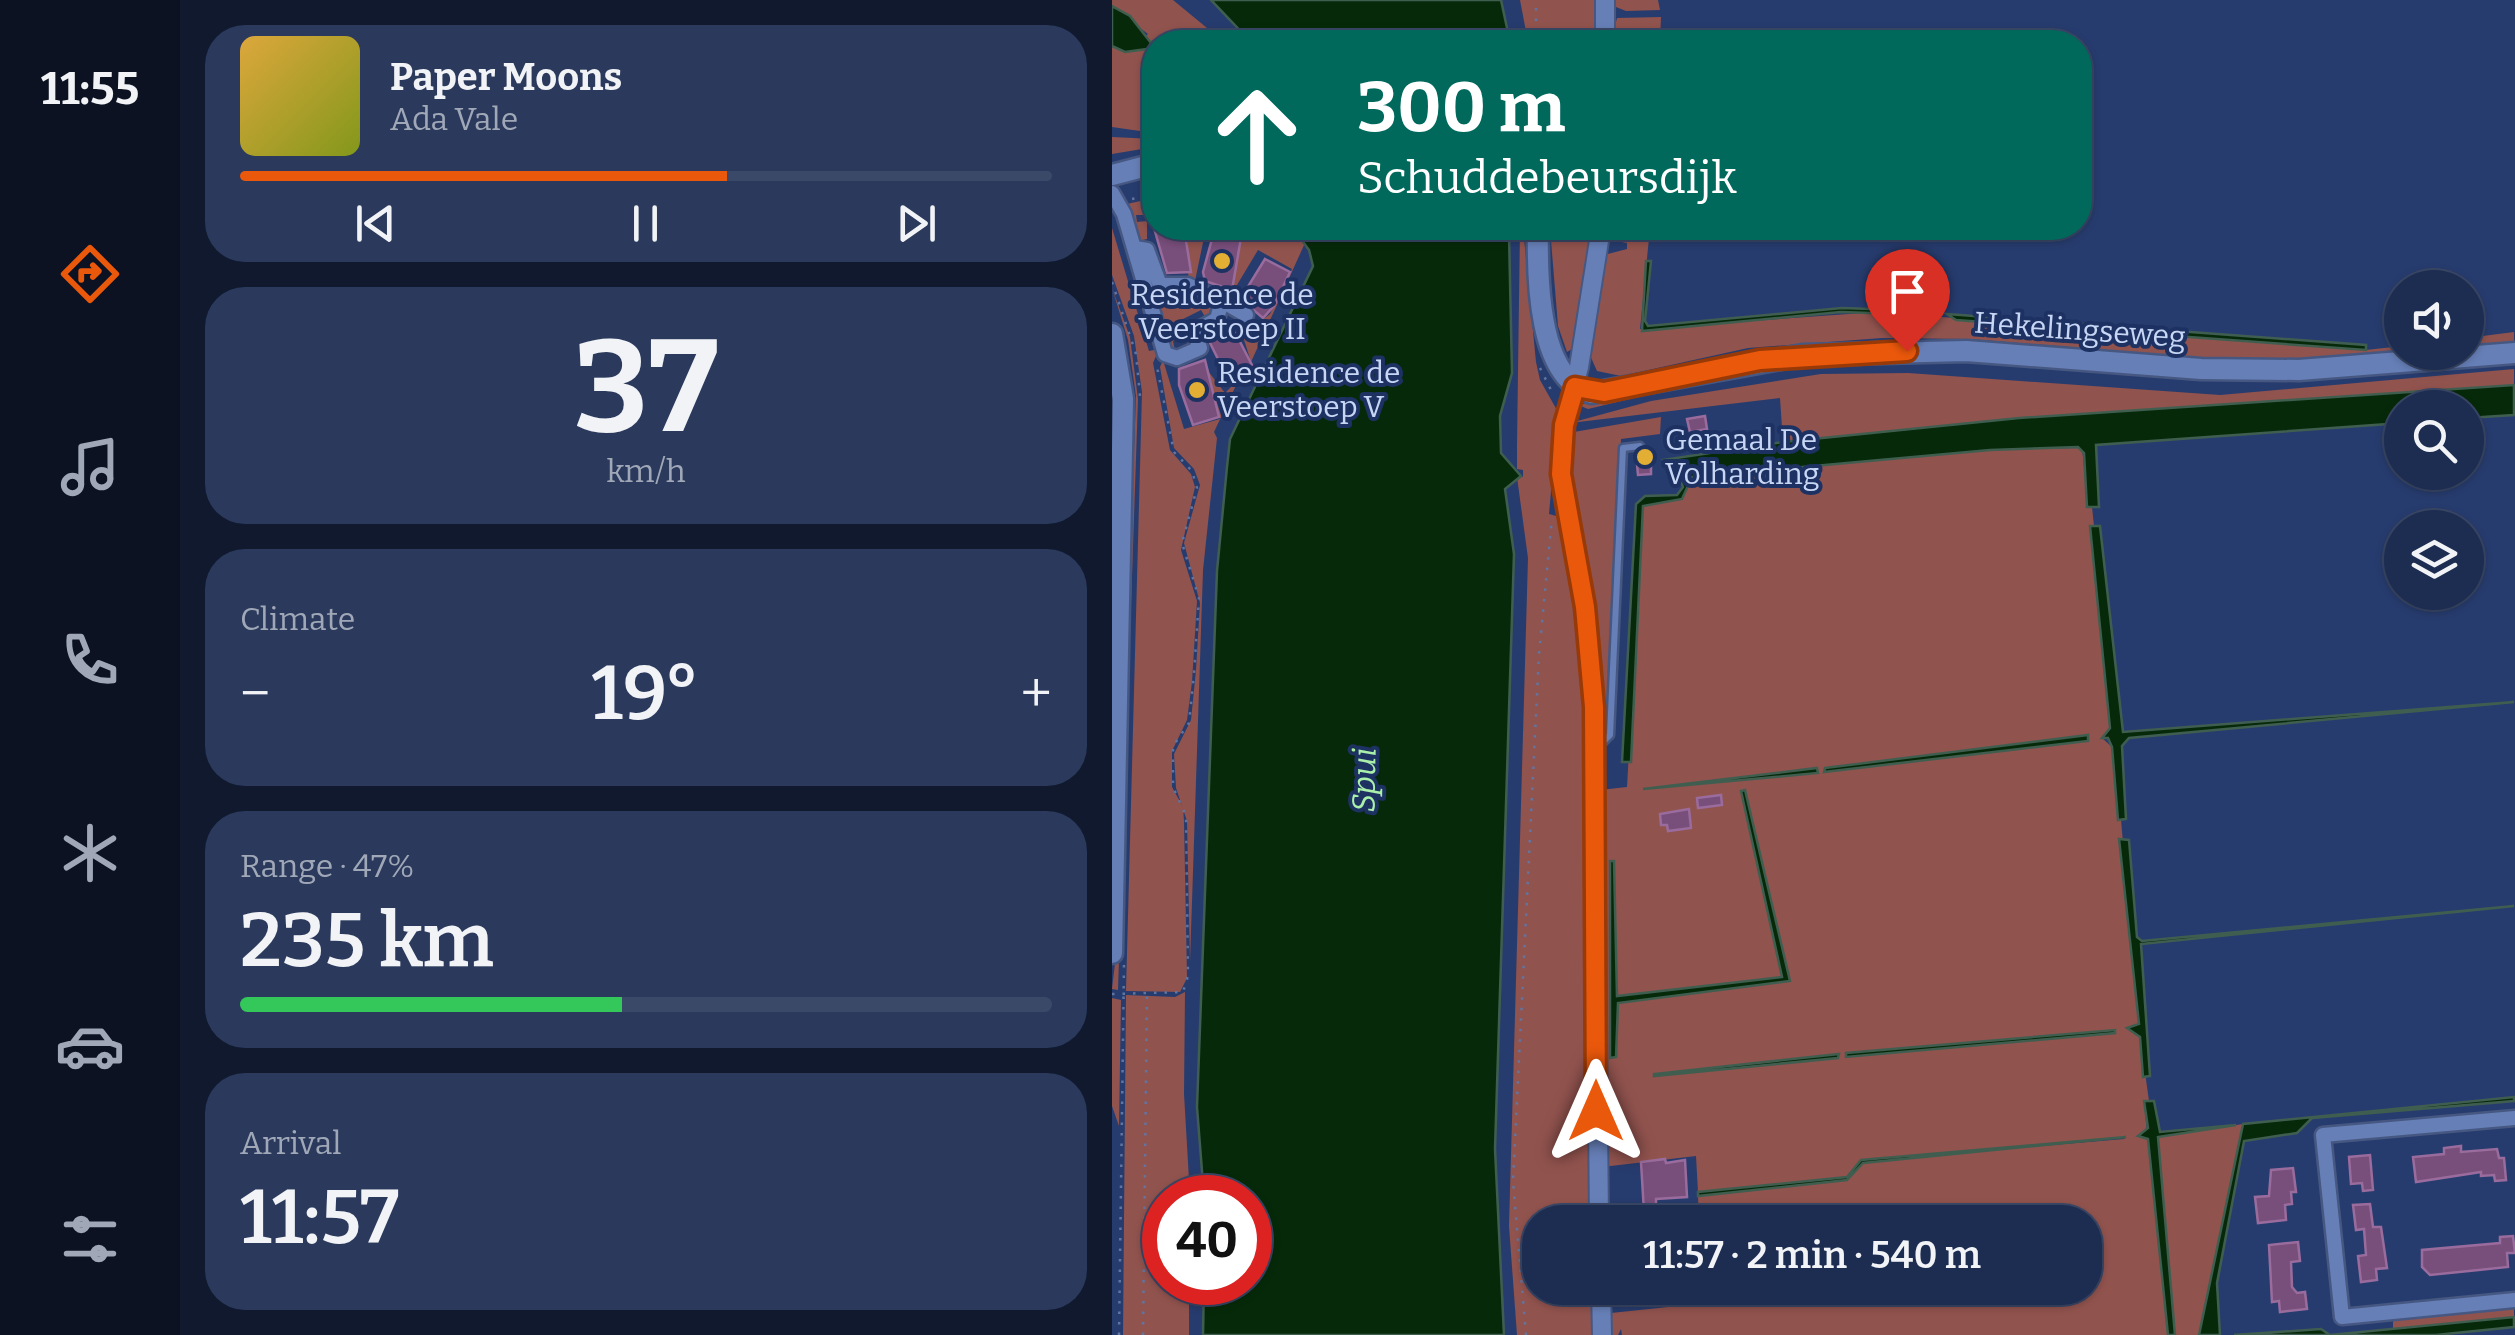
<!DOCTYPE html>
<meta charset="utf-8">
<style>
:root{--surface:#1d2d52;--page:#2a395c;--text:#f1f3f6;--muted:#a0a8b8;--line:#3b4969;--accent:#ea580c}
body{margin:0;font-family:Bitter,serif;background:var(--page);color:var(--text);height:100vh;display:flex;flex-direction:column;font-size:38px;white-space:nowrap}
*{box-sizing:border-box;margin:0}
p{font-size:32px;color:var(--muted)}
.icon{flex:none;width:55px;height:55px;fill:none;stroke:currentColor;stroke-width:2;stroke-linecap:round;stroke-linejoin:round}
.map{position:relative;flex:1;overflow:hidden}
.details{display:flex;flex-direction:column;gap:25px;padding:25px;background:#10192d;width:932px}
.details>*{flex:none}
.banner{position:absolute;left:30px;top:30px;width:950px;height:210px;border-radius:40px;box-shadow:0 2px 8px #0004,0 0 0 2px var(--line);background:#00695c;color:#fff;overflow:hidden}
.buttons{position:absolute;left:1272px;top:270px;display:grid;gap:20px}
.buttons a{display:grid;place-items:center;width:100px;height:100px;border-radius:50%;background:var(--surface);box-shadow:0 2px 8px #0004,0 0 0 2px var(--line);font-size:50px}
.speed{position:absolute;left:30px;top:1175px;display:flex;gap:20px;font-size:50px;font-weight:700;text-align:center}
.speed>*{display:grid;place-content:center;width:130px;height:130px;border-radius:50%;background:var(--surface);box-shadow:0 2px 8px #0004,0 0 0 2px var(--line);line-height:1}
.speed .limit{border:15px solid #d22;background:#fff;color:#111}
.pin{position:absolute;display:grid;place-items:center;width:85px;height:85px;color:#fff;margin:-102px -42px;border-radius:50% 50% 50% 0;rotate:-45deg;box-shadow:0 0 10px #0007}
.pin .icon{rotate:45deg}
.me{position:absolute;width:110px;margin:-55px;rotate:0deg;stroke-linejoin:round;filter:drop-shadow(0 0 8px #0008)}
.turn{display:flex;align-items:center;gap:35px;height:210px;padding:0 50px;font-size:45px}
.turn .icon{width:130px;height:130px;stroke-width:2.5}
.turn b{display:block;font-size:70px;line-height:85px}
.big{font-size:75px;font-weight:600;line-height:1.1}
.details .card{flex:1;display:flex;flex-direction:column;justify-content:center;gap:15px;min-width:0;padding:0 35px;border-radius:40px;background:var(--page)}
.details .dial{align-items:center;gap:0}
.dial b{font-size:130px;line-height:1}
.song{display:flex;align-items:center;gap:30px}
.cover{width:120px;height:120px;border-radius:15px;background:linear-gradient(135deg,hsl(40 70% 55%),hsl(70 70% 35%))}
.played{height:10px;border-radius:5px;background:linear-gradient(90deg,var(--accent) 60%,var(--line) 60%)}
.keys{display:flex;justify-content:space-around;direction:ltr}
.heat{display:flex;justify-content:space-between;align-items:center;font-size:55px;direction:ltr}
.charge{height:15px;border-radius:8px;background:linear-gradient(90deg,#34c759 47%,var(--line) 0)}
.trip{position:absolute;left:410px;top:1205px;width:580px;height:100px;border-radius:40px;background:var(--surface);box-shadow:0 2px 8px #0004,0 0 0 2px var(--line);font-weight:600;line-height:100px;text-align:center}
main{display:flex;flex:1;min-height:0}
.menu{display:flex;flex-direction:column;width:180px;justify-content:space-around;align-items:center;background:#0c1221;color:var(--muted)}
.menu .icon{width:70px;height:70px}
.menu .on{color:var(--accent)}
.menu b{font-size:45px;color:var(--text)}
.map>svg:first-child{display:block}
.green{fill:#91534e;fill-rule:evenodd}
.water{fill:#062a09;stroke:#405e50;stroke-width:2.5}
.building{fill:#784e7a;stroke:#9a6c9d;stroke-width:2.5}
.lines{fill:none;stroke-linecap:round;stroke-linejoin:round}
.service-casing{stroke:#465882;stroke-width:11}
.minor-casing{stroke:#465882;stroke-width:19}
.tertiary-casing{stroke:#465882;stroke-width:22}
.secondary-casing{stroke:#465882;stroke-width:25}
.path{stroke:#6275a0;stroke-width:2.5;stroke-dasharray:2.5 8;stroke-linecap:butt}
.service{stroke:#667fb7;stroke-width:6}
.minor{stroke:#667fb7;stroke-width:14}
.tertiary{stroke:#667fb7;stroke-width:18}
.secondary{stroke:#667fb7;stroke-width:20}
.route-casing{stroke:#983908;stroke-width:25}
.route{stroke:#ea580c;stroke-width:18}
.poi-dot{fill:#e2af34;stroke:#1d3262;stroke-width:4}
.labels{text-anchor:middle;stroke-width:8;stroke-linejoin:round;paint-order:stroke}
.poi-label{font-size:30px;fill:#c7d6f5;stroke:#1d3262;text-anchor:start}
.street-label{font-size:30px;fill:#c7d6f5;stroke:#1d3262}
.water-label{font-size:32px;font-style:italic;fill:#aaf0ab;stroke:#1d3262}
</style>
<main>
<nav class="menu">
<b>11:55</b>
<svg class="icon on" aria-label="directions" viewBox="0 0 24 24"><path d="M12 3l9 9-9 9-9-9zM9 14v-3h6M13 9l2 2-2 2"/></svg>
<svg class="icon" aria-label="music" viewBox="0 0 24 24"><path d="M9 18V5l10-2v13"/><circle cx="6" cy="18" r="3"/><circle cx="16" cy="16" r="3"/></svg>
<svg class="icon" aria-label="phone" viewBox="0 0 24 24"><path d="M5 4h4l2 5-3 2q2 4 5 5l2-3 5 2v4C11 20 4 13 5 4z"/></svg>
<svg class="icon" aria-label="climate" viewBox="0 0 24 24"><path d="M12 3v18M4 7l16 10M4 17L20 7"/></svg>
<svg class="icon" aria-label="car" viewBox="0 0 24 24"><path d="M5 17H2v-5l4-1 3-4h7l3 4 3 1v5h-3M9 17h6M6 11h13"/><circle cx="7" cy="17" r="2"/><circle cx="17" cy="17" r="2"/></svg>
<svg class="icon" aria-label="filters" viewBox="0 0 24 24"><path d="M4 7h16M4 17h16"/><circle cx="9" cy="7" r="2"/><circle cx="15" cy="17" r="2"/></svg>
</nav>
<section class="details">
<div class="card">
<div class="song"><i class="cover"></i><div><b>Paper Moons</b><p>Ada Vale</p></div></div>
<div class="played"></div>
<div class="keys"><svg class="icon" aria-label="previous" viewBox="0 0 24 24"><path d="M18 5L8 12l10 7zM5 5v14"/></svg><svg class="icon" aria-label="pause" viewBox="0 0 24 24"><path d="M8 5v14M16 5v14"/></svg><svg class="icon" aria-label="next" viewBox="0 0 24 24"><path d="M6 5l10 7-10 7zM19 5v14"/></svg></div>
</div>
<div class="card dial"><b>37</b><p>km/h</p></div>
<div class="card"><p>Climate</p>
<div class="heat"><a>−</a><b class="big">19°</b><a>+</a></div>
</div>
<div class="card"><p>Range · 47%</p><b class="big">235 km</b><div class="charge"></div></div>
<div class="card"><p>Arrival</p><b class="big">11:57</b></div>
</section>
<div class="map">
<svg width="1403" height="1335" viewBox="0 0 1403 1335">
<rect width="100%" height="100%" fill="#273c6e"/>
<g class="green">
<polygon points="0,0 61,0 112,42 42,42 42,133 0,127 0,46 13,52 36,34 0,7"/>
<polygon points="408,0 486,0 486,42 416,42"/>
<polygon points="499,0 546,0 548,10 514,11 499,5"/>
<polygon points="549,17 548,42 499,42 505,18"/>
<polygon points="0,137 42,139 42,147 0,154"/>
<polygon points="42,198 42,215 24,215 25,222 35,221 35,239 26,241 15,204"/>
<polygon points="0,228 37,351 47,349 41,363 58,450 79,474 83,487 69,550 85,601 80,682 75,720 60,751 60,787 71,807 72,821 75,978 68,992 14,991 30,392 22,336 0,275"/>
<path d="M73 228H94L83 281H77C74 261 78 245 73 228Z"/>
<polygon points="114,228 178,228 193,243 139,362 129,330 110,318 113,310 115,320 132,328 134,319 145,324 158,314 180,269 146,250 116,300 131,232"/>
<polygon points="408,228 411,228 424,362 428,380 446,412 437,514 448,517 451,528 473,696 478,1222 428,1222 428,1288 480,1288 481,1335 405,1335 397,1226 416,558 405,477 411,477 411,470 405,469 405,445"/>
<polygon points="438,228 480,228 466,335 463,347 455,352 446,326"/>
<polygon points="495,228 538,228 528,329 765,312 1254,350 1290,346 1290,352 1157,363 858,339 770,338 636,348 509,376 485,371 477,353 492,255 515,249 515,243 499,240"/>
<polygon points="0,288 18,337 26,399 6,990 0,989 4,955 24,396 16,340"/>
<polygon points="68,289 81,292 79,301 96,307 102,302 103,312 95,320 89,310 71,319 81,344 77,347 74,337 61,341 63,351 58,351 50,311 46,312 42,296 46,294 49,301 66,297"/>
<polygon points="1402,332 1402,345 1355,349 1355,338"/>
<polygon points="761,359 1402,363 1133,381 848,361 742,362 639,370 476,409 466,405 641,367"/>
<polygon points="51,360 72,429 108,419 98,377 89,362 113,393 127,379 102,432 105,438 91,570 78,962 75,821 64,788 62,754 79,720 84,670 88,603 72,543 88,485 82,469 62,448 48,367"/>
<polygon points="1402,369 1402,385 907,418 671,442 668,398 458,423 539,401 709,374 796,373 1108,395"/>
<polygon points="549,417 548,434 509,439 497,712 494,732 490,732 456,472 456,433"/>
<path d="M970 448 976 507H980L982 526 978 527 998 728 990 738 1000 747 1009 820 1027 1024 1016 1028 1028 1037 1037 1101 1032 1102 1035 1133 1026 1136 1036 1139 1056 1335H510L509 1329 506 1335H495L494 1288H499V1313L661 1296V1288H972V1222H587L586 1196 735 1180 751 1163 789 1158 749 1160 735 1177 586 1192 584 1156 490 1167 488 790 515 787 531 506 570 499 580 477 878 450ZM975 735 976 741 712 771 713 768ZM705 768V773L531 789ZM633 790 678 981 506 1003 499 1058 498 862H502L505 996 670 977 629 792ZM1002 1030 1003 1033 735 1057ZM1014 1137 1012 1139 800 1157Z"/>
<polygon points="73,992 72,1094 78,1197 52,1198 52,1282 77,1283 77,1335 11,1335 14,995 63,997"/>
<polygon points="0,998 9,1000 7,1126 0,1106"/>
<polygon points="1131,1124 1087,1335 1063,1335 1046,1137"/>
<polygon points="1402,1304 1402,1317 1281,1329 1281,1318"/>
</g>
<g class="water">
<polygon points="99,0 389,0 398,42 139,42"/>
<polygon points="0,6 18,16 39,43 35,49 13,52 0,46"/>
<polygon points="181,228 393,228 397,234 400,373 388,416 389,453 409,476 393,489 402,554 383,1149 392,1335 91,1335 92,1283 138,1282 138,1198 92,1197 85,1107 105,571 115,467 118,439 201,266 197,250"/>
<polygon points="534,261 539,261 533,321 536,326 730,308 816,311 817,315 729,312 530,331"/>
<polygon points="835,314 1254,345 1254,350 844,320"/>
<polygon points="1402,385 1402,415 1355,418 1355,408 1290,408 1290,423 984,445 987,507 975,507 972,453 966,447 878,450 580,477 570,499 531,506 519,762 510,762 524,504 533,496 565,495 571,487 568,479 558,480 551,460 671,442 907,418"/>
<polygon points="978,526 988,526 1011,732 1402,702 1017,738 1010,746 1014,819 1006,820 1000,747 996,738 990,738 998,728"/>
<polygon points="976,735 976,741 712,772 713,768"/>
<polygon points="705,768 706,773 531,789"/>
<polygon points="633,790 678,981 506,1003 504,1057 498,1058 498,861 502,861 505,996 670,977 629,791"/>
<polygon points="1007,839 1017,840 1025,937 1030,941 1402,906 1029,944 1038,1076 1031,1077 1028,1037 1015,1028 1027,1024"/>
<polygon points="1003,1030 1003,1033 734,1057 734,1053"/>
<polygon points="727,1054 726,1058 542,1076 542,1074"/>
<polygon points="1402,1097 1402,1101 1200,1118 1185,1133 1132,1141 1105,1283 1108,1335 1087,1335 1131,1124"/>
<polygon points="1032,1101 1042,1101 1048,1132 1124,1125 1046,1137 1063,1335 1056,1335 1036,1139 1026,1136 1036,1128"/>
<polygon points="1014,1137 751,1163 735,1180 586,1196 586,1192 735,1177 749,1160"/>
<polygon points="1402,1317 1402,1327 1324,1335 1122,1335 1209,1329 1218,1335"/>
</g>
<g class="building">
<polygon points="42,228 72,228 79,272 55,273"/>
<polygon points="103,228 130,232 120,290 93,281 91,272"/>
<polygon points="153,259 178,272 162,306 151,318 132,302 132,293"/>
<polygon points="113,325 112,330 115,326 124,334 142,369 118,383 95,337"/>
<polygon points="93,360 107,417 81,425 67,385 67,369"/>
<polygon points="593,416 595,429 578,432 575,419"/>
<polygon points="539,452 539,474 526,475 524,453"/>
<polygon points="609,795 610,805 586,808 585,798"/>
<polygon points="577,809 579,828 556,831 555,825 549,825 548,814"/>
<polygon points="1349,1146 1349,1152 1385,1149 1387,1158 1392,1158 1394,1180 1383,1181 1382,1175 1369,1176 1369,1172 1304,1182 1301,1157 1332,1154 1332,1148"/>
<polygon points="1258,1155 1261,1190 1251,1191 1250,1183 1239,1184 1237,1157"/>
<polygon points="553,1159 554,1163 573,1160 575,1197 544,1199 544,1222 508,1222 507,1213 532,1212 529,1162"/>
<polygon points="1181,1168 1184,1192 1179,1192 1180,1204 1173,1205 1174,1220 1146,1223 1143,1197 1157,1196 1159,1170"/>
<polygon points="1258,1204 1261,1227 1269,1227 1275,1268 1264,1269 1265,1280 1249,1282 1246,1256 1254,1255 1252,1229 1244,1230 1241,1205"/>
<polygon points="1401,1236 1403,1253 1395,1253 1396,1267 1318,1275 1310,1267 1310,1250 1388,1243 1388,1237"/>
<polygon points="1186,1242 1188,1261 1179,1262 1180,1287 1185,1293 1193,1292 1195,1309 1168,1312 1167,1301 1160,1302 1157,1245"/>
</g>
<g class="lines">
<defs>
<polyline id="service" points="487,746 498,735 511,448 528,446"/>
<g id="minor">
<polyline points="0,193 12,214 53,354 65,358 88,348 82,332 105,319 110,301 76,285 48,285 35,250 23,248"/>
<polyline points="110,301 134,315"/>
<polyline points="1403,1118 1211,1135 1230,1317 1403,1300"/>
</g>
<g id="tertiary">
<polyline points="493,42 493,0"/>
<polyline points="487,1222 482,707 469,582 449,474 452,425 467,367 489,228"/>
<polyline points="489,1288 490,1335"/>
</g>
<g id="secondary">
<polyline points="0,175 42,164"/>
<path d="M426 228C425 274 425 380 480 393L691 355 854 351 1089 369 1187 370 1403 353"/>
<polyline points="0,334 11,399 0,953"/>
</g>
</defs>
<use href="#service" class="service-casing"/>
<use href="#minor" class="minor-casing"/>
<use href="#tertiary" class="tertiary-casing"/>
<use href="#secondary" class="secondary-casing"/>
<g class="path">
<polyline points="424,42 424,0"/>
<polyline points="20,199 42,195"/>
<polyline points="0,282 24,354 28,396"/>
<polyline points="428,368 442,396"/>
<polyline points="0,994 71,992 76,976 74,816 61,787 61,746 77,723 82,674 87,598 70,543 85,488 80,471 62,452 45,367"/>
<polyline points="7,1335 12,964"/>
<polyline points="31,1335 35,992"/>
<polyline points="414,1335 401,1181 427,654 440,518"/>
</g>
<use href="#service" class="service"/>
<use href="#minor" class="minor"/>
<use href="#tertiary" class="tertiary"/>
<use href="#secondary" class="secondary"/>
</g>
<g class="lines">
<defs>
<polyline id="route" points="484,1111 482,707 473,607 449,474 452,425 463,387 492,392 648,360 795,351"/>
</defs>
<use href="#route" class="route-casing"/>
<use href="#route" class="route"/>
</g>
<g class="poi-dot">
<circle cx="110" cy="261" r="10"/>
<circle cx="85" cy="390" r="10"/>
<circle cx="533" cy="457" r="10"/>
</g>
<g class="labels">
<g class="poi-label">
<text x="110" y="305" text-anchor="middle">Residence de<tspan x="110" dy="34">Veerstoep II</tspan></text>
<text x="105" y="383">Residence de<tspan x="105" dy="34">Veerstoep V</tspan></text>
<text x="553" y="450">Gemaal De<tspan x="553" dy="34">Volharding</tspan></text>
</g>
<g class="street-label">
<text transform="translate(968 330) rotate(4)" y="10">Hekelingseweg</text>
</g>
<g class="water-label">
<text transform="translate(252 780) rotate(-89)" y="11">Spui</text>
</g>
</g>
</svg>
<div class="buttons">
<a><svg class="icon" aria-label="sound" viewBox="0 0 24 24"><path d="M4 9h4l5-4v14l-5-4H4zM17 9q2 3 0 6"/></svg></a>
<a><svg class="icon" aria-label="search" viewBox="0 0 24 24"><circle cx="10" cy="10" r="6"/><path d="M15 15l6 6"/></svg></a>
<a><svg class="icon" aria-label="layers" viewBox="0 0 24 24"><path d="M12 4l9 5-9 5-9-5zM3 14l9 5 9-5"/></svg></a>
</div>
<div class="speed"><div class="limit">40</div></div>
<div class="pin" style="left:795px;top:351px;background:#d93025"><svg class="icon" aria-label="arrive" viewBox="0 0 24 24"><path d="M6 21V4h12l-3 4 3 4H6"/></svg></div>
<svg class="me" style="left:484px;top:1111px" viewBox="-20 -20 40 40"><path d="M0-17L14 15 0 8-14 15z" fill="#ea580c" stroke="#fff" stroke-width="4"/></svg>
<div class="trip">11:57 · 2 min · 540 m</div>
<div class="banner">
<div class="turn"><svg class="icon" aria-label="ahead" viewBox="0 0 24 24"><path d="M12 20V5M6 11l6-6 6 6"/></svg><div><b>300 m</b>Schuddebeursdijk</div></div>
</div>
</div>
</main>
